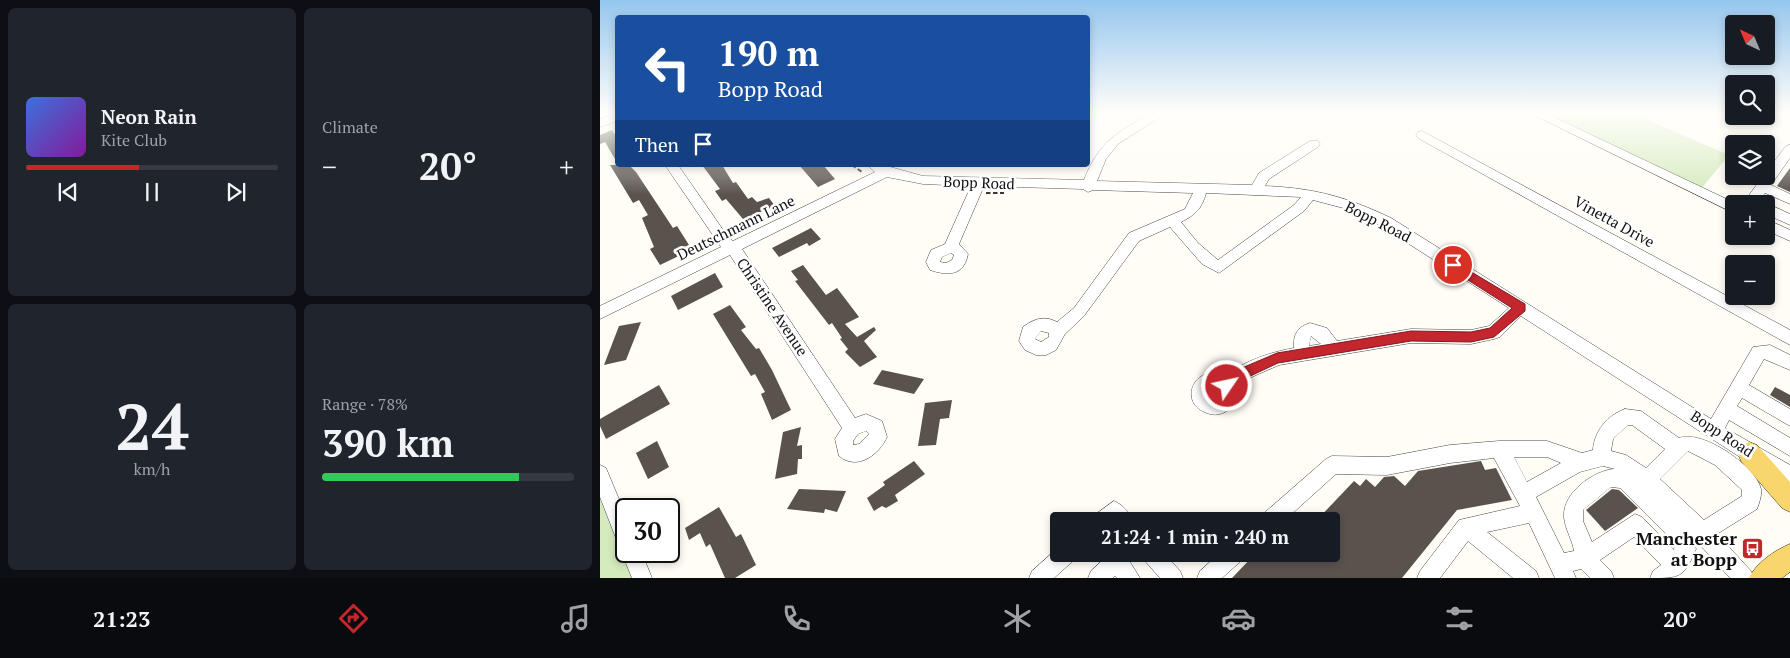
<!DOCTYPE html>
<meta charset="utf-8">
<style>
:root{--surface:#171b24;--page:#20242c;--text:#f1f3f6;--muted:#9ea1a6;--line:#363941;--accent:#c4262e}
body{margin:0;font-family:"PT Serif",serif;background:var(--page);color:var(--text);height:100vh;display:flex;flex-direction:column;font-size:19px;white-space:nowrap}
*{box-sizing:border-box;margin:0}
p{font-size:16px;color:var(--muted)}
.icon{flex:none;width:28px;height:28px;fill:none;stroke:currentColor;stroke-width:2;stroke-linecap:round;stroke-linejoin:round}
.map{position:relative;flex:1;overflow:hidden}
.side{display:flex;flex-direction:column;gap:8px;padding:8px;background:#0d0f14;width:600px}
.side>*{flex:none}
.top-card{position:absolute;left:15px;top:15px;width:475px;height:152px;border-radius:5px;box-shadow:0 2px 8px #0003;background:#1a4fa0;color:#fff;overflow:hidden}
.needle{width:32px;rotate:316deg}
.controls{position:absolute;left:1125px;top:15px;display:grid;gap:10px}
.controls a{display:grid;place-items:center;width:50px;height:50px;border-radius:5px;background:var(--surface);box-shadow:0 2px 8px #0003;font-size:25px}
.speed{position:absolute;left:15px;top:498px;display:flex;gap:10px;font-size:25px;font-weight:700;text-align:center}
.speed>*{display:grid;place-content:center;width:65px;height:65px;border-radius:50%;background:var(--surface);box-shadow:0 2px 8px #0003;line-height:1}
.speed .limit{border:2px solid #111;border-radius:8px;background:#fff;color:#111}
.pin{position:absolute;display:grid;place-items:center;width:42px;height:42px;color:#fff;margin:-21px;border:2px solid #fff;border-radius:50%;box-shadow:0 1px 5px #0007}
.me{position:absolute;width:55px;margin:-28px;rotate:56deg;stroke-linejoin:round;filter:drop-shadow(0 0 4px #0008)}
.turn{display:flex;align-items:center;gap:18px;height:105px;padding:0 20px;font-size:22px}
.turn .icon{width:65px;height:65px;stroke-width:2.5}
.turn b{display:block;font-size:35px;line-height:42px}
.then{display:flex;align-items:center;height:48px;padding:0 20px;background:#0003;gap:10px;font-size:19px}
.big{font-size:38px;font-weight:600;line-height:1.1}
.side .widget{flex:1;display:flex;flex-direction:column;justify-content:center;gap:8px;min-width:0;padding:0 18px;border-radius:8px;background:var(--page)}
.side .dial{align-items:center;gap:0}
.dial b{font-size:65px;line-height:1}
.song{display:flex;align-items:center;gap:15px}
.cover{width:60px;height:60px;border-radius:8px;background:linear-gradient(135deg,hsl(220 70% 55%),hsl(290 70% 35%))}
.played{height:5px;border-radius:2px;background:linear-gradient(90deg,var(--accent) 45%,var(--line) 45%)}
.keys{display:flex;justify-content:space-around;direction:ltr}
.heat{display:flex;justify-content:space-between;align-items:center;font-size:28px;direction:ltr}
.charge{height:8px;border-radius:4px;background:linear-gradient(90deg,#34c759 78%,var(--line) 0)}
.side .tiles{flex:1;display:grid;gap:8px;grid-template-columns:repeat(2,1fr)}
.trip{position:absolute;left:450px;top:512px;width:290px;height:50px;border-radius:5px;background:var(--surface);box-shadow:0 2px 8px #0003;font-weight:600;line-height:50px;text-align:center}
.dock{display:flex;height:80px;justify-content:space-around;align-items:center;background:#090b0e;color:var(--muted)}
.dock .icon{width:35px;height:35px}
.dock .active{color:var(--accent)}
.dock b{font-size:22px;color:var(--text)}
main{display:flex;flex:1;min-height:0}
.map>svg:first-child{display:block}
.green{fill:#d5ebbd}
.building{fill:#5a524d}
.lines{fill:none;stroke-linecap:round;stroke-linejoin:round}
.minor-casing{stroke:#444;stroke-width:1}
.major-casing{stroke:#222;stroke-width:1}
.path{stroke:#333;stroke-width:2;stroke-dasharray:4.5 2.5;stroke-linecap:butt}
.minor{fill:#fff;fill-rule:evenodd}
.major{fill:#f9d66b;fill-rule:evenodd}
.route{fill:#c4262e;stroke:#7f191e}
.labels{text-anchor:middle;stroke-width:5;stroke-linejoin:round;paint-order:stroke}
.street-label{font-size:15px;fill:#111;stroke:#fff}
.near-poi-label{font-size:18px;font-weight:bold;fill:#111;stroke:#fff;text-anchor:end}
</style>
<main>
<section class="side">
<div class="tiles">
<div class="widget">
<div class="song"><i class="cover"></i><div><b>Neon Rain</b><p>Kite Club</p></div></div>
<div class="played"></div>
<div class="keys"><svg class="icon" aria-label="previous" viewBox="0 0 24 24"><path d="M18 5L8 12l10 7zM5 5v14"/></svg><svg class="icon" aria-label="pause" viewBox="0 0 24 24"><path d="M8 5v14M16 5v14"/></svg><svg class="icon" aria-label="next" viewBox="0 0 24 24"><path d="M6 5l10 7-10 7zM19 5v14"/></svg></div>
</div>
<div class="widget"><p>Climate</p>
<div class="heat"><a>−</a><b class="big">20°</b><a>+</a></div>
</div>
<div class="widget dial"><b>24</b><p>km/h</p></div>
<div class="widget"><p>Range · 78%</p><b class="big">390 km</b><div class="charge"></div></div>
</div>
</section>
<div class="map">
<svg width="1190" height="578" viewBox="0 0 1190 578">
<rect width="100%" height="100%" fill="#fffdf5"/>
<g class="green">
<polygon points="945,114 1033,114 1129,155 1101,189"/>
<polygon points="0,495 33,578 0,578"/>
</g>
<g class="building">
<polygon points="12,130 18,139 18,164 5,142 0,144 0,135"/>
<polygon points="10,165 29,165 36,172 73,228 77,226 89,245 84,247 87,252 60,265 50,249 54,247 42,218 48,215 39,200 33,203"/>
<polygon points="102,165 122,165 133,183 136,182 148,199 152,197 157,202 169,198 175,206 143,219 126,199 122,201 115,191 120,189"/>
<polygon points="199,165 223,165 235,179 218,187"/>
<polygon points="1190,168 1190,192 1177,186"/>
<polygon points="211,228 221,239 209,246 207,243 179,257 172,248"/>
<polygon points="203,265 226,295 237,288 259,317 245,324 257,337 274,327 276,330 264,341 277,357 260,367 245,352 248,349 240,339 242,338 232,323 229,325 195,281 198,280 191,271"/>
<polygon points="115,273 123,287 78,310 71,296"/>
<polygon points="130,305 146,327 141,330 156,349 159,348 172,370 191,410 172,420 161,394 165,392 155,374 151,376 113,314"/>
<polygon points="41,322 26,360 4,365 19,326"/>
<polygon points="282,370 324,379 314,394 273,384"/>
<polygon points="59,385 70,404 6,439 0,426 0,419"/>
<polygon points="1175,387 1190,395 1190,407 1170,395"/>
<polygon points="352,400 349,418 340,419 336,445 318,446 325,403"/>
<polygon points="201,427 197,446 202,445 202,459 198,459 197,474 175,479 183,432"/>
<polygon points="57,441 69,467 48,479 36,453"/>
<polygon points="314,461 325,474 295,495 298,501 286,508 282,506 274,511 267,498 285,485 283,482"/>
<polygon points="881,461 885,470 896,468 912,500 857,510 802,578 632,578 655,554 664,561 671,554 731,554 731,521 716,521 754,481 760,486 766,479 775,487 784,477 794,476 805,486 818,471"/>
<polygon points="199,489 246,491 237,512 225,509 224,513 187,509"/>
<polygon points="1012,489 1019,490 1038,508 1005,531 986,510"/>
<polygon points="119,507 136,537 141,534 156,565 135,578 125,578 110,544 106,547 100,533 89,540 85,528"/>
</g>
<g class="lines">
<defs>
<g id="minor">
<polygon points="18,114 18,121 0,127 0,119"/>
<path d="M550 114H565L518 144 506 159 497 181 652 185 659 173 710 141H718L720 144 718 147 669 179 665 186C714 188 747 197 791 218L1111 419 1153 347 1170 345 1190 355V370L1164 359 1149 385 1190 409V426L1142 398 1137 406 1190 438V456L1129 420 1125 428 1190 465V484L1143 459 921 316 900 337 894 339 871 344 811 343 679 365 645 380 636 388C638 395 635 404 629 409 623 415 614 416 607 413 577 403 594 362 627 375 644 361 671 352 694 348 693 335 697 327 710 323L727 328 737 341 811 329 871 330 889 326 909 308 781 226 747 209 713 200 704 211 619 273 602 264 570 227 539 241 484 316 465 334 456 350 446 355H436L425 350 419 341 423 327C434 319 444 315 457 322L474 308 529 233 585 209 593 193 493 190 488 192 483 189 384 186 359 244 368 254C364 276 348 276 330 270L326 262 331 250 345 244 371 186 323 184 287 177 142 249 255 418 266 414 282 421 287 437C279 455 257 471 239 456L235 439 242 428 130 255 0 319V306L121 247 65 165H78L128 237 133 241 275 172 267 165H283L323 176 484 180C498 143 517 132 550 114ZM606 193 701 197 694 205 618 260 598 243 581 222C595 215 602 209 606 193ZM351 253 354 255 352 260 346 263 340 262 342 257ZM441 331 449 333V337L441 342 435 339ZM711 336 721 344 709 346ZM612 386 620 389V396L616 400 608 396V389ZM266 431 269 434 259 444 253 445V441L258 434Z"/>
<polygon points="932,114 947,114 1137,204 1134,204 1134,213"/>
<polygon points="822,131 1190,330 1190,345 818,138 816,135 818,132"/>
<polygon points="1190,145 1190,158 1171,185 1190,194 1190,204 1165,193 1160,200 1164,204 1147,204 1145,201 1147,198 1163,176 1166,176 1166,172 1186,146"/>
<polygon points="1166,203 1190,214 1190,225 1166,214 1166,204 1164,204"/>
<polygon points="1166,219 1190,230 1190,241 1166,230"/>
<path d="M1025 409 1041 411 1079 438C1102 429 1156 466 1161 489 1162 496 1159 503 1157 509L1117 534 1151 571 1154 578H1130L1091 535 1096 549C1084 578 1080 578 1050 578L1053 571 1061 565 1034 537 1000 560 1011 571 1014 578H990L981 569 973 571 976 578H955L929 523 887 532 936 571 939 578H913L868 541 840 578H817L820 571 859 520 920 506 894 458 850 463 787 475 736 474 684 521H660L663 514 726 459 732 456 787 457 850 445 899 441H947L982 453 993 450C994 431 1008 415 1025 409ZM1028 425H1032L1065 449 1046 468 1026 455 1011 451 1013 439ZM1088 451 1115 465 1142 490V496L1104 520 1060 479ZM914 457H947L961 463 927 482ZM1003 466 1015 469C994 470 962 493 964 517 965 529 972 539 974 551L964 553 936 497 980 472ZM1011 487 1020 488 1075 543 1074 550 1042 517 1035 514 992 542 983 521V510Z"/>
<polygon points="0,465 6,468 26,516 26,551 41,551 52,578 32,578 21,551 23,547 19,546 0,497"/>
<path d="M514 501C523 505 529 512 533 521H493L496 514Z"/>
<polygon points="459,547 459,554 476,554 473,561 454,578 429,578 432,571"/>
<polygon points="509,554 534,554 530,562 540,578 517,578 515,576 513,578 488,578 491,571"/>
<polygon points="542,554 565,554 580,571 583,578 560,578 545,561"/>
<polygon points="619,554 644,554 641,561 622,578 597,578 600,571"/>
</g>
<g id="major">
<polygon points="1149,442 1157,445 1190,482 1190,512 1182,508 1141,461 1138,453 1141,445"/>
<path d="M1190 544V572L1182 578H1149C1156 563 1175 550 1190 544Z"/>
</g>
</defs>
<use href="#minor" class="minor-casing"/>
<use href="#major" class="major-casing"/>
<g class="path">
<polyline points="252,165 262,172"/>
<polyline points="386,193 404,193"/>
</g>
<use href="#minor" class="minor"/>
<use href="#major" class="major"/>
</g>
<linearGradient id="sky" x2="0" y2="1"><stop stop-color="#95c6ee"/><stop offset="0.58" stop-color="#fffefa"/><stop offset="1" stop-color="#fffefa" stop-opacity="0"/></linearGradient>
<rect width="1190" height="195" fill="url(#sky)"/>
<polygon class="route" points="853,261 925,304 925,311 894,337 871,342 811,341 678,363 644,379 631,389 622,389 620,386 635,371 677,353 811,331 871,332 890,328 912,308 849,268 848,265"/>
<defs>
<symbol id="bus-square" viewBox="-11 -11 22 22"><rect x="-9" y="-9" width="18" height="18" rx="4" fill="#c4262e" stroke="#fff"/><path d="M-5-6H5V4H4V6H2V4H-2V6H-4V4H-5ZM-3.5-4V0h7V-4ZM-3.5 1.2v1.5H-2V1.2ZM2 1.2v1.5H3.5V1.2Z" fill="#fff"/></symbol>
</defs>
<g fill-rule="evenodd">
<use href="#bus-square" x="1140" y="536" width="25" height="25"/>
</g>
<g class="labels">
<g class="street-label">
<text transform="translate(379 183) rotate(2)" y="5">Bopp Road</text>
<text transform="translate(778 222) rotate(27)" y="5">Bopp Road</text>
<text transform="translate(1014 222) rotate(29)" y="5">Vinetta Drive</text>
<text transform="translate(136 228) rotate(-26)" y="5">Deutschmann Lane</text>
<text transform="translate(172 307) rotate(56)" y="5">Christine Avenue</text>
<text transform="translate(1122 434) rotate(33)" y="5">Bopp Road</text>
</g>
<g class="near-poi-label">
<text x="1137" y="545">Manchester<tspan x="1137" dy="21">at Bopp</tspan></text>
</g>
</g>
</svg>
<div class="controls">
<a><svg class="needle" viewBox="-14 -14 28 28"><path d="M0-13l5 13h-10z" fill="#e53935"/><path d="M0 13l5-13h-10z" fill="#9ea1a6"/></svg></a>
<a><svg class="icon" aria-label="search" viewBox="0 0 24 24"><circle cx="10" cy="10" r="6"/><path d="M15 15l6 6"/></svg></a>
<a><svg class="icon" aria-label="layers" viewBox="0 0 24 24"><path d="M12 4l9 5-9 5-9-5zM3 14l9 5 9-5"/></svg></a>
<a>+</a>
<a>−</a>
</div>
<div class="speed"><div class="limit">30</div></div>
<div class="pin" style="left:853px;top:265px;background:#d93025"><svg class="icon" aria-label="arrive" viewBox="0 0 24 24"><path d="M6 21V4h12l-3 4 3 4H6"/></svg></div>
<svg class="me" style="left:627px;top:386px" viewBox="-20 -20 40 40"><circle r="17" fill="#c4262e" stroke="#fff" stroke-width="3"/><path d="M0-11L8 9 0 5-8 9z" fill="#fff"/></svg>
<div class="trip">21:24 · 1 min · 240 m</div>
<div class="top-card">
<div class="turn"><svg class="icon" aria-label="left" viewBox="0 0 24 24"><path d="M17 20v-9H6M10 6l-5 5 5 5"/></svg><div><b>190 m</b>Bopp Road</div></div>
<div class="then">Then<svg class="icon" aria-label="arrive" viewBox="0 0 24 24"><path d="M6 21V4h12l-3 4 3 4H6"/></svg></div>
</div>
</div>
</main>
<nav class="dock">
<b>21:23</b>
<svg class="icon active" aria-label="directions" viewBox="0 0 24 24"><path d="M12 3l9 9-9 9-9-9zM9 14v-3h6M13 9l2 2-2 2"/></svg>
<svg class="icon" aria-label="music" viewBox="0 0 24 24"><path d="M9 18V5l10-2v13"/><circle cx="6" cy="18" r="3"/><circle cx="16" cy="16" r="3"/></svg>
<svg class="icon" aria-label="phone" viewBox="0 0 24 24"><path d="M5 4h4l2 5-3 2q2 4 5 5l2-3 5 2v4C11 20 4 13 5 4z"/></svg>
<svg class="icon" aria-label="climate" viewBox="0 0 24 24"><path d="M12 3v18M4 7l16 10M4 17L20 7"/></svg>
<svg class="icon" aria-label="car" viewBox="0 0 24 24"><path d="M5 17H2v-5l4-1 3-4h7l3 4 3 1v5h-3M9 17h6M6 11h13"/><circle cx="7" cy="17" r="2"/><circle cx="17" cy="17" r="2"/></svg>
<svg class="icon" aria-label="filters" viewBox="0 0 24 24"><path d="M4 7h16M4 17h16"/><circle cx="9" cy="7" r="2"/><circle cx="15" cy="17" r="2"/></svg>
<b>20°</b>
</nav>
